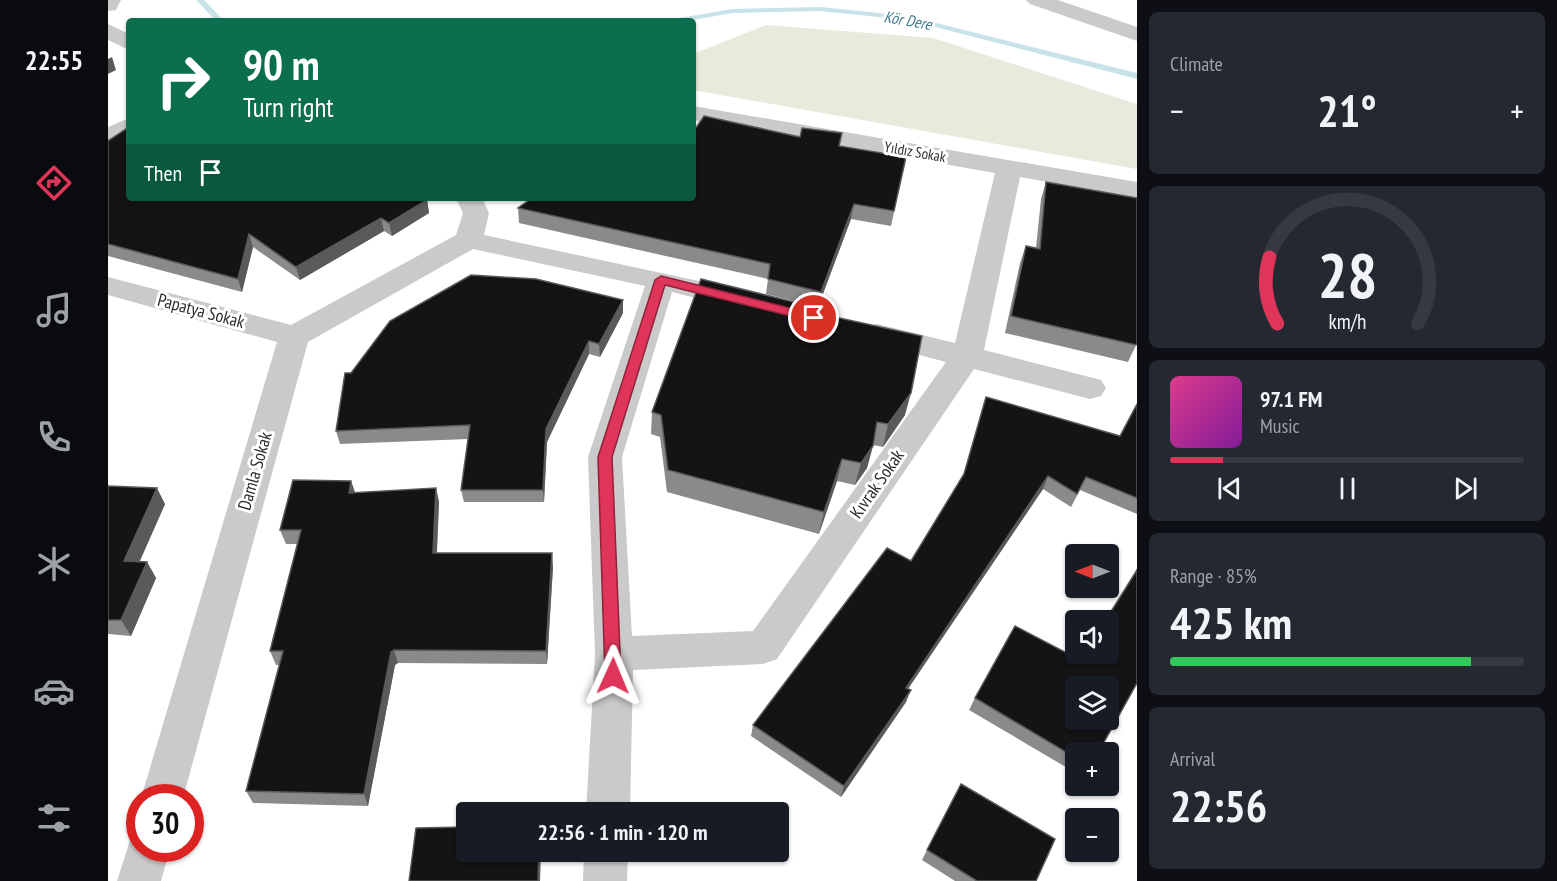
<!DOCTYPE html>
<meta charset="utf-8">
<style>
:root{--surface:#171b24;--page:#242831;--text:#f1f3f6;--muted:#9ea1a6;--line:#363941;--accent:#df355a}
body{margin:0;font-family:"PT Sans Narrow",sans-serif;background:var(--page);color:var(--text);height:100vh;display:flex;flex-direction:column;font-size:22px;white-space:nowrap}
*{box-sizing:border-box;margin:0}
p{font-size:20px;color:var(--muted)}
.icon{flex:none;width:33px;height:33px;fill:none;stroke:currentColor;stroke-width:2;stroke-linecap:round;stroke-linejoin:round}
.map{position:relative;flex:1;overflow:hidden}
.details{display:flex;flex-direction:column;gap:12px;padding:12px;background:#0d0f14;width:420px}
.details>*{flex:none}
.banner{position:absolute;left:18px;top:18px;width:570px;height:183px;border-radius:6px;box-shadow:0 2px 4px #0004;background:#0b6e4f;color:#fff;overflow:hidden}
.needle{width:39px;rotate:270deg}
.fabs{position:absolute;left:957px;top:544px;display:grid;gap:12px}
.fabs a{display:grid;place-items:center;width:54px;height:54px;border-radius:6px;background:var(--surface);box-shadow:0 2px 4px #0004;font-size:30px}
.speed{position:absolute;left:18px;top:784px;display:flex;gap:12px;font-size:30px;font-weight:700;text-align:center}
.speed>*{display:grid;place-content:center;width:78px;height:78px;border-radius:50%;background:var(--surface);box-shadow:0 2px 4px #0004;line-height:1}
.speed .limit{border:9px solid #d22;background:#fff;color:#111}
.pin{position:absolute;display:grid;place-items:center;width:51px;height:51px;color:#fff;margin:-26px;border:3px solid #fff;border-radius:50%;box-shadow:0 2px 6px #0007}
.me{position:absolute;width:66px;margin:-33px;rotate:1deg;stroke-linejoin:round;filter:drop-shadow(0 0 4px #0008)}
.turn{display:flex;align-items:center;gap:21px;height:126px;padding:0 18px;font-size:27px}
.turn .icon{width:78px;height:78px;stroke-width:2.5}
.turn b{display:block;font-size:42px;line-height:51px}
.then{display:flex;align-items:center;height:57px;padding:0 18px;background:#0003;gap:12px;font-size:22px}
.big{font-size:45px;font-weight:600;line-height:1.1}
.details .widget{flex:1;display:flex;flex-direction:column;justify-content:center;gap:9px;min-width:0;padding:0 21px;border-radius:9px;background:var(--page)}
.details .dial{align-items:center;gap:0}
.dial svg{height:156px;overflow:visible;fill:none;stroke:var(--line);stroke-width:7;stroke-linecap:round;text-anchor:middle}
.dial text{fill:var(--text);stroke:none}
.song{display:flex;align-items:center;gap:18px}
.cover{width:72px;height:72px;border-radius:9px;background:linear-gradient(135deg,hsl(330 70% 55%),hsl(290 70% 35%))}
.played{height:6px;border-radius:3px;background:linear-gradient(90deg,var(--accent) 15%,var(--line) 15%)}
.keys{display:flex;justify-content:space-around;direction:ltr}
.heat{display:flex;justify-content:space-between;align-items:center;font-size:33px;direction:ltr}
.charge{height:9px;border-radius:4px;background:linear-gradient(90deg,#34c759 85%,var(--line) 0)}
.trip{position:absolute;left:348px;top:802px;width:333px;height:60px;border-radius:6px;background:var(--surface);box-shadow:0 2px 4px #0004;font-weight:600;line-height:60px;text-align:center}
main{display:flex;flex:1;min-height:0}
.tab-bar{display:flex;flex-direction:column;width:108px;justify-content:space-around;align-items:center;background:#090b0e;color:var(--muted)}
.tab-bar .icon{width:42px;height:42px}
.tab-bar .on{color:var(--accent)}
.tab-bar b{font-size:27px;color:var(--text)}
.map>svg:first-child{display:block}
.green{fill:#e6ebdb}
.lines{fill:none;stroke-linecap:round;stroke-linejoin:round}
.stream{fill:#c8e2ea;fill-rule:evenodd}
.minor{fill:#cacaca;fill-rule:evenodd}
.wall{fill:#8a8a8a}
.shaded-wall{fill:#5a5a5a}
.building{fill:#141414;stroke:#5a5a5a;stroke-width:1.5;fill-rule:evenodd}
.route{fill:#df355a;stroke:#91223a;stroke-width:1.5}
.labels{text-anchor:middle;stroke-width:6;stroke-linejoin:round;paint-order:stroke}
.far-street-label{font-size:15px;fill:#2d2d2d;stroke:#fff}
.far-water-label{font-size:16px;font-style:italic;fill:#3e7a8c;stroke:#fff}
.street-label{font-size:18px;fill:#2d2d2d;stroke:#fff}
</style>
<main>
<nav class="tab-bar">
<b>22:55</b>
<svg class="icon on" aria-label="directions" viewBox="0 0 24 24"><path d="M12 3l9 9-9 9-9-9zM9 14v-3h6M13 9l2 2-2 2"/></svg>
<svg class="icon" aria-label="music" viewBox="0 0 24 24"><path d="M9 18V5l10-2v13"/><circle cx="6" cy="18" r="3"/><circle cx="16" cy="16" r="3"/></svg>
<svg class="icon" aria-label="phone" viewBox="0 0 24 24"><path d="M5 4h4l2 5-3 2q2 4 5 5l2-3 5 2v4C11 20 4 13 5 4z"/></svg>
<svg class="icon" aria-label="climate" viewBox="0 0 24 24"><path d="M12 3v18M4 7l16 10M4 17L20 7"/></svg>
<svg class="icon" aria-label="car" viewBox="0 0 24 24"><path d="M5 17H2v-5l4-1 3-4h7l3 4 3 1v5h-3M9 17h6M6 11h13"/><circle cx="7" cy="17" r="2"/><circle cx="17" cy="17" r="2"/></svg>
<svg class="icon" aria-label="filters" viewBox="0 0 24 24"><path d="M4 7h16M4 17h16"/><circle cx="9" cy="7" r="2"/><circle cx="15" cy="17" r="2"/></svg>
</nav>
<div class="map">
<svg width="1029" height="881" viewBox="0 0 1029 881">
<rect width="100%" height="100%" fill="#fff"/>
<polygon class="green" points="658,25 825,38 1029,104 1029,169 585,90 585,54"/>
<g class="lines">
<g class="stream">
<polygon points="88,0 96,0 116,21 108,21"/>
<polygon points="712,7 800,16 1029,73 1029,79 800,20 712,11 624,13 580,21 562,21 566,19 624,9"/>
</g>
<g class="minor">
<polygon points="0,0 13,0 8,10 0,11"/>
<polygon points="918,0 950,0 1029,27 1029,41 922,4"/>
<polygon points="0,24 21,34 21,50 0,40"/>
<polygon points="585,106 1029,182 1029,198 912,177 876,350 993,380 998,388 993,396 982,399 866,369 669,659 655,664 525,670 522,813 478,813 487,654 480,457 537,286 365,249 200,342 75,798 33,798 169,342 0,295 0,277 183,325 348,235 355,213 348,198 374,198 381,213 376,235 642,292 647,299 642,306 632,309 564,292 514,457 524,636 645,631 838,362 758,341 754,334 758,327 769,324 847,343 887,173 585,120"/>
<polygon points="21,118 21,136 0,145 0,127"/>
<polygon points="32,831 32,849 62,849 53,881 9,881 24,834"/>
<polygon points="476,852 520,852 519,881 475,881"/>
</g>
</g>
<g class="wall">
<polygon points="0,141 319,200 321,213 284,236 276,231 192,280 145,247 134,292 0,256"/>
<polygon points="732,146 798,157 783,226 743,219 710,307 658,294 660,279 411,223 410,208"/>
<polygon points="938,182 1029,343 1020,362 897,333 912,263 918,246 928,248 933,199"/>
<polygon points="705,312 797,415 775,447 765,445 759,468 747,485 729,481 711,534 559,492 552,437 543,434 544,412"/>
<polygon points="515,313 492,357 481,354 439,442 436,502 356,502 353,490 360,439 232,444 228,431 243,373"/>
<polygon points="878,397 1012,436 1029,404 1029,514 972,490 963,507 935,489 800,689 798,702 733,797 643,736 645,725 803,561 855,477"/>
<polygon points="243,481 247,493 328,488 331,502 329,553 445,567 439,664 290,663 287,665 260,806 145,803 138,791 172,665 168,665 162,651 189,544 178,544 172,530"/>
<polygon points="0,486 57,504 32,561 39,562 48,578 23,636 0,634"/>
<polygon points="972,660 968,753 968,773 861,710 867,698"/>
<polygon points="853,784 928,881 847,881 814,860"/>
</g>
<g class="shaded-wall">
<polygon points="4,57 8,70 0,74 0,59"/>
<polygon points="319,200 321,213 284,236 281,223"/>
<polygon points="746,204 743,219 710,307 713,292"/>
<polygon points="273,218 276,231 192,280 188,267"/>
<polygon points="141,234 145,247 134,292 130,279"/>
<polygon points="515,300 515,313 492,357 491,344"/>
<polygon points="481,341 481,354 439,442 436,502 435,490 438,429"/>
<polygon points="803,393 797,415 775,447 780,424"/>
<polygon points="765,446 759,468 747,485 753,463"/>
<polygon points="734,459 729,481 711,534 716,512"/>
<polygon points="940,476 935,489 793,699 798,688"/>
<polygon points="243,481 248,495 241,493"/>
<polygon points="49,488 57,504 25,576 16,561"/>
<polygon points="328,488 331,502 328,567 325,553"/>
<polygon points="444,553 445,567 439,664 438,651"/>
<polygon points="39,562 48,578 23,636 13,620"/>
<polygon points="286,650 290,663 287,665 260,806 256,794 283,652"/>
<polygon points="803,690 798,702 733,797 736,786"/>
<polygon points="431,852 433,852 432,881 430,881"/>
</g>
<g class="building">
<polygon points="596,116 692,137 694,128 734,133 731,146 798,157 786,211 746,204 713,292 660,279 662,264 410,208 424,198 585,198 585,132"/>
<polygon points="21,127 21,198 318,198 319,200 281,223 273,218 188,267 141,234 130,279 0,244 0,141"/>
<polygon points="938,182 1029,198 1029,343 1028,345 903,316 918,246 932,249"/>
<polygon points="363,275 428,279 515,300 491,344 481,341 438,429 435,490 353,490 362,425 228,431 237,373 243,373 282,321"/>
<polygon points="593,279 706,307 704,312 814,336 803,393 780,424 769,422 765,446 753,463 734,459 716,512 560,470 553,415 544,412"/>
<polygon points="878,397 1012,436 1029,404 1029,498 978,477 969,494 940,476 798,688 803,690 736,786 645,725 779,548 803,561 856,474"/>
<polygon points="185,480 243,481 241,493 328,488 325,553 444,553 438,651 286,650 283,652 256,794 138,791 175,651 162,651 193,530 172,530"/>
<polygon points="0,486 49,488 16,561 39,562 13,620 0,620"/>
<path d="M1029 570V683L990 753H968V758L867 698 907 626 972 660 976 654H1000V621H997ZM968 687H1000V720H968Z"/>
<polygon points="853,784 947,839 928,881 869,881 819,850"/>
<polygon points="358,827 358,852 431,852 430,881 301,881 308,828"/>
</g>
<polygon class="route" points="553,276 706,314 712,318 706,322 557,285 504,457 513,676 511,681 505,684 499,681 497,676 490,457 547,280"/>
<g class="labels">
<g class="far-street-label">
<text transform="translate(807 152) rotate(10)" y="5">Yıldız Sokak</text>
</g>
<g class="far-water-label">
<text transform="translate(800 20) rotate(10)" y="6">Kör Dere</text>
</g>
<g class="street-label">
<text transform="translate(93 311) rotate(15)" y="6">Papatya Sokak</text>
<text transform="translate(147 471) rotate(-74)" y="6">Damla Sokak</text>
<text transform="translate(769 484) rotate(-55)" y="6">Kıvrak Sokak</text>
</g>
</g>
</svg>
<div class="fabs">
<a><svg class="needle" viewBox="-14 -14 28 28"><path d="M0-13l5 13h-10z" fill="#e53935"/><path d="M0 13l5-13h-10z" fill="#9ea1a6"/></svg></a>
<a><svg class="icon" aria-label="sound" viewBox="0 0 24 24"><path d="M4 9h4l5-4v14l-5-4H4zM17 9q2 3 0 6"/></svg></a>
<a><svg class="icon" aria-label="layers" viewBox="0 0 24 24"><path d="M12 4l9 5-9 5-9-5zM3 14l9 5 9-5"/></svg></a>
<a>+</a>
<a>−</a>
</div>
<div class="speed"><div class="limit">30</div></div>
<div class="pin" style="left:706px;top:318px;background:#d93025"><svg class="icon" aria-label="arrive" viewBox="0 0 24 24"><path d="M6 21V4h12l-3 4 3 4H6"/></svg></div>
<svg class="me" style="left:505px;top:676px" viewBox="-20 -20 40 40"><path d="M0-17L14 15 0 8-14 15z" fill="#df355a" stroke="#fff" stroke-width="4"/></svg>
<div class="trip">22:56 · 1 min · 120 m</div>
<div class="banner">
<div class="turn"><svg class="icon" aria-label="right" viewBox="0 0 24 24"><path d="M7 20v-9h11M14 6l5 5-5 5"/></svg><div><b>90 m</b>Turn right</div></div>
<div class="then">Then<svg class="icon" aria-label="arrive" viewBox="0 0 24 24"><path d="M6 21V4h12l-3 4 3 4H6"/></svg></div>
</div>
</div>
<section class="details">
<div class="widget"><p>Climate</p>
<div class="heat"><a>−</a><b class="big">21°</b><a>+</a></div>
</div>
<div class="widget dial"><svg viewBox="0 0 100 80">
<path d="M14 69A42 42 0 1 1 86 69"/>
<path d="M14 69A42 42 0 0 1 10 35" stroke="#df355a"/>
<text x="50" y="56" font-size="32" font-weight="700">28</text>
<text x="50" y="72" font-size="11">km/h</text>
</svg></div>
<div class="widget">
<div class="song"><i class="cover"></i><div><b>97.1 FM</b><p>Music</p></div></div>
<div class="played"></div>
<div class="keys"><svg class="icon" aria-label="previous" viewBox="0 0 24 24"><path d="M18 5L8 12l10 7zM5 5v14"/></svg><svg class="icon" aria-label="pause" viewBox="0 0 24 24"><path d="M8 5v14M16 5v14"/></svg><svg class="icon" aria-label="next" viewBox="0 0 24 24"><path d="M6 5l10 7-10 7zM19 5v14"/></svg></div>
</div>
<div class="widget"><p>Range · 85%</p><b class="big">425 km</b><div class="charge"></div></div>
<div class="widget"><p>Arrival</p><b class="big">22:56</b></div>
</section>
</main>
